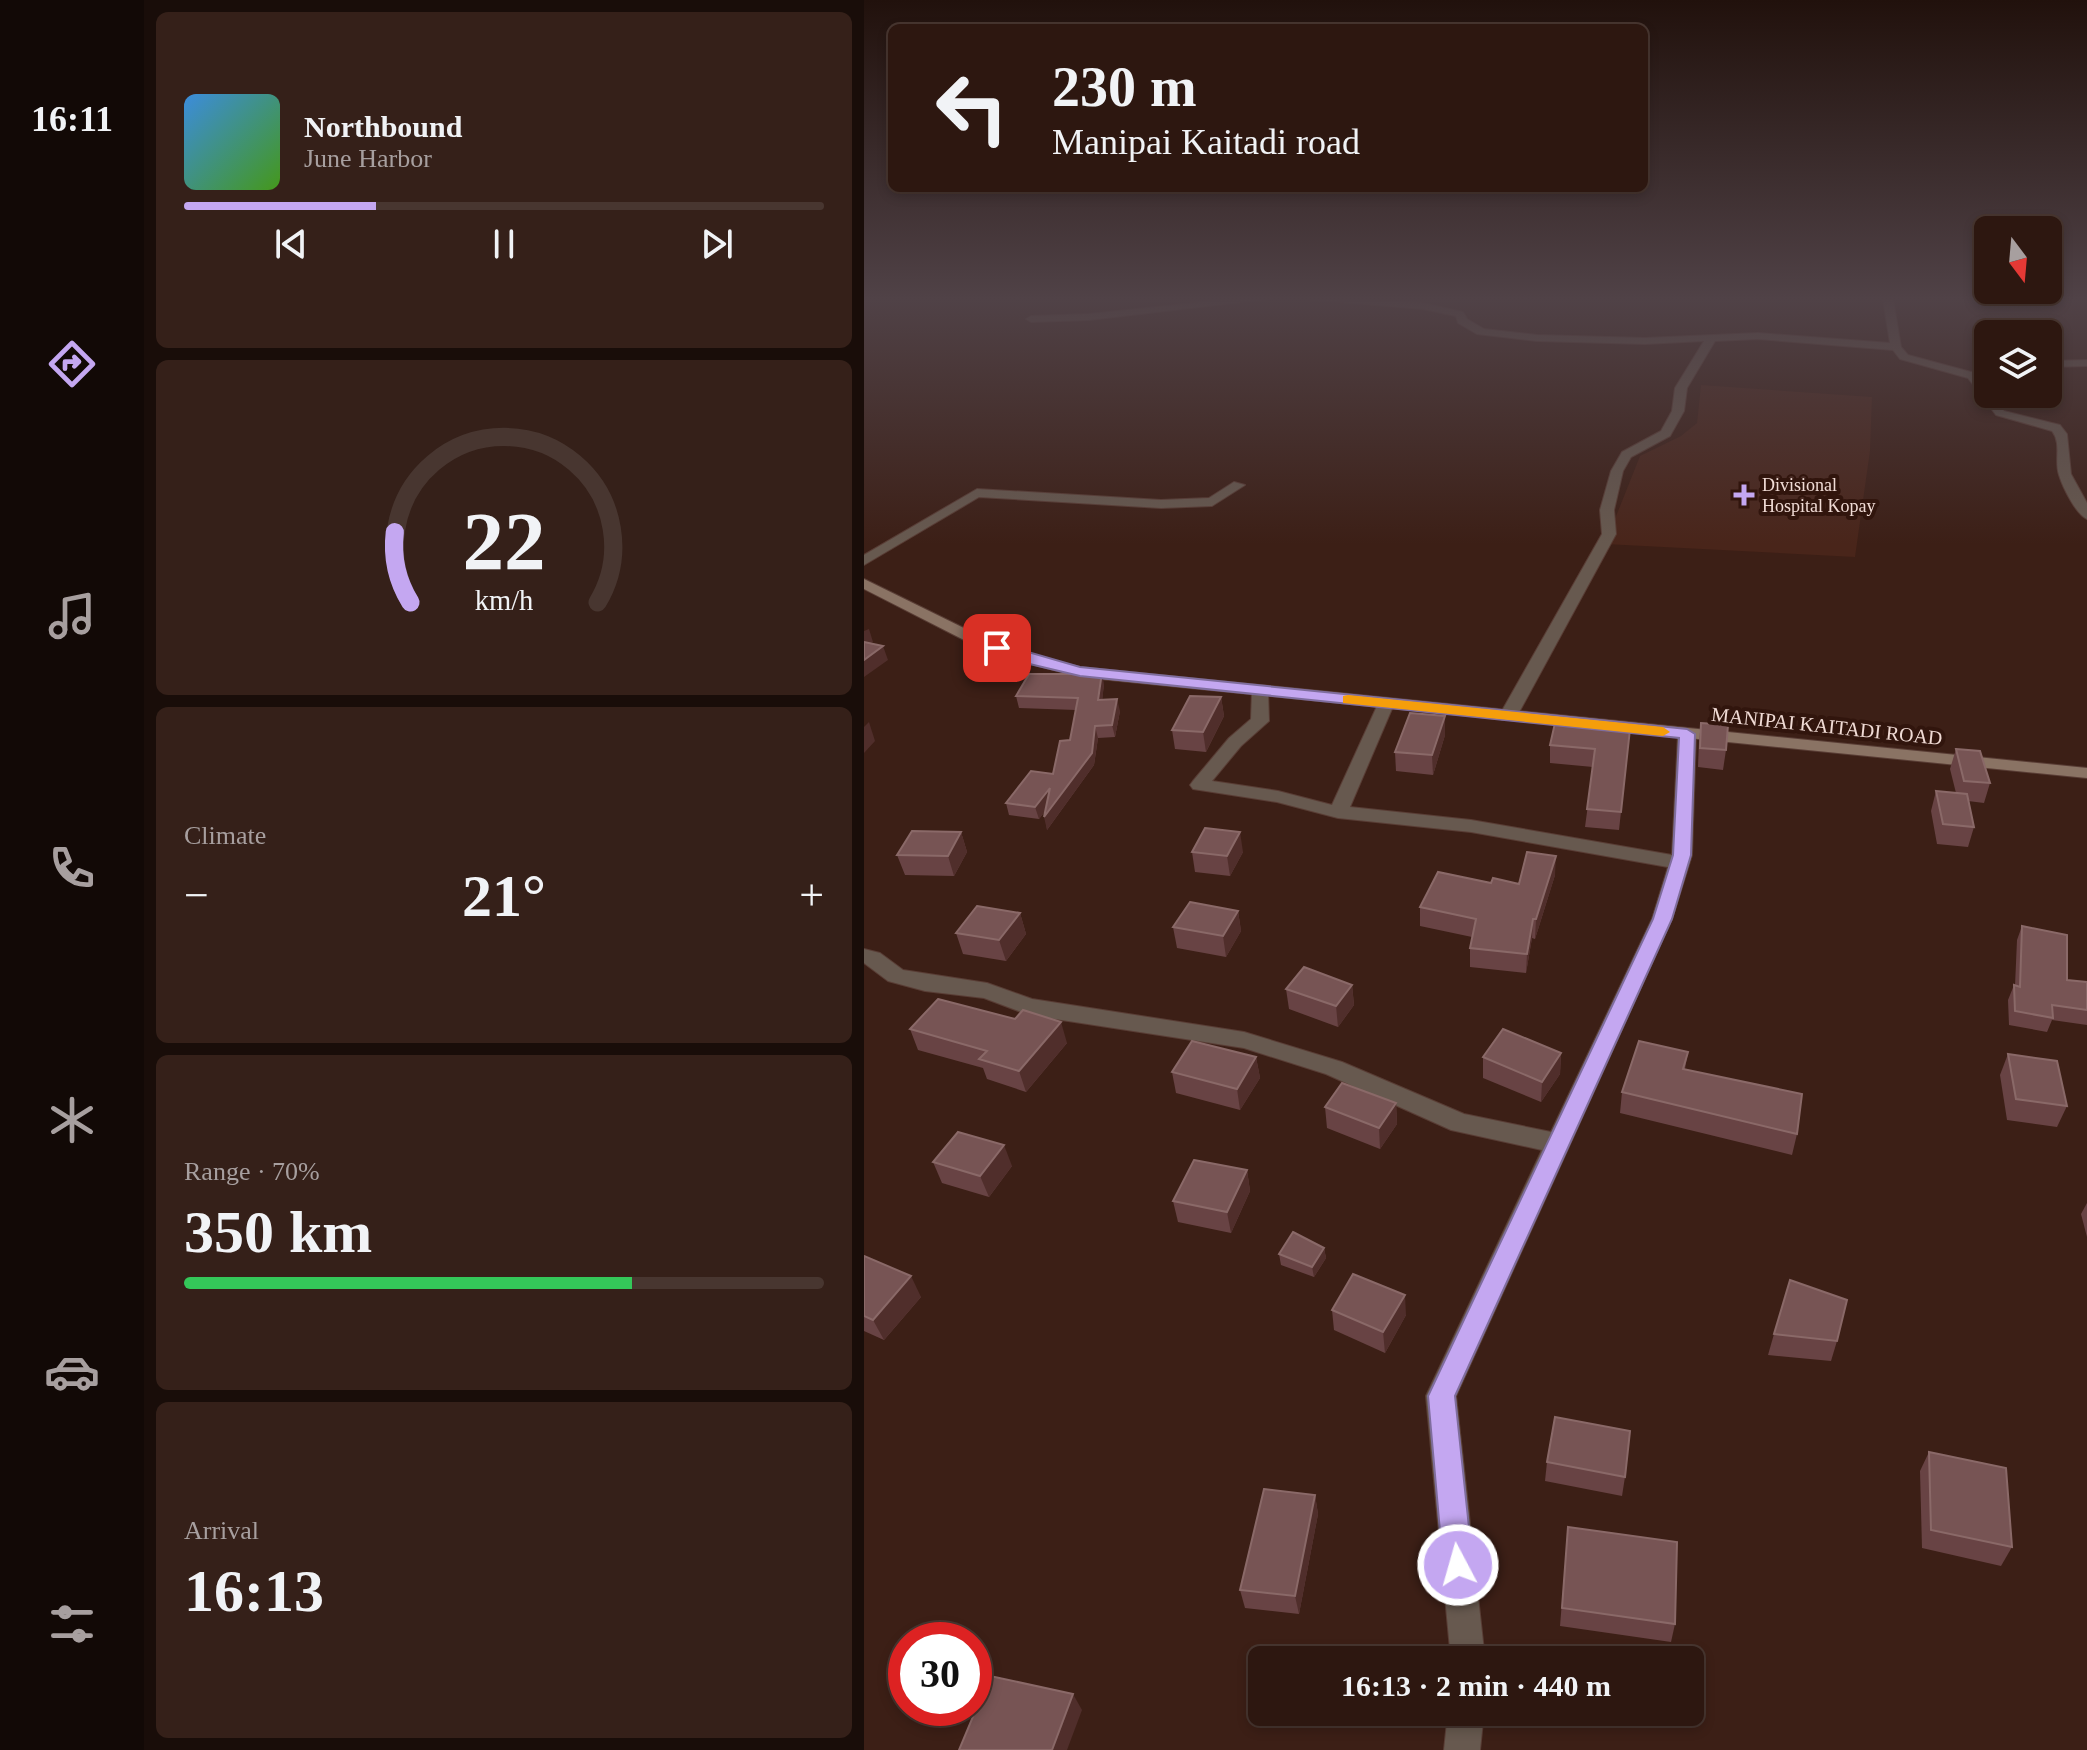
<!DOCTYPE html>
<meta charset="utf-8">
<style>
:root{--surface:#2d1710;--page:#352019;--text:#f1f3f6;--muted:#a79f9f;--line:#483630;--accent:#c4a7f1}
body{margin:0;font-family:Georgia,serif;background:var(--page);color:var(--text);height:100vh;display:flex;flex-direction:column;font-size:30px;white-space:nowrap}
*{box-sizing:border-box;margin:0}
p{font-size:26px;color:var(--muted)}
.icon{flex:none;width:44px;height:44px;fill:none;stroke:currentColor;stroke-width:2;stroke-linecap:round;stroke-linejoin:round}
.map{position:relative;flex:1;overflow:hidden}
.side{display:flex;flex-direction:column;gap:12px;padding:12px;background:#190d09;width:720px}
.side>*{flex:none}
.hud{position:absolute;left:24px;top:24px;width:760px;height:168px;border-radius:12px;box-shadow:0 4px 12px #0003,0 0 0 2px var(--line);background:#2d1710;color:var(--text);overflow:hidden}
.needle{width:52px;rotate:164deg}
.tools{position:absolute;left:1110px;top:216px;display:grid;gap:16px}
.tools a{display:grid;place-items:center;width:88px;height:88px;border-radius:12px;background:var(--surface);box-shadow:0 4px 12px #0003,0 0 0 2px var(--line);font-size:40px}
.speed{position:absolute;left:24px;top:1622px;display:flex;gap:16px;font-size:40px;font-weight:700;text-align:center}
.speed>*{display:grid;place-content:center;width:104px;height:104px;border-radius:50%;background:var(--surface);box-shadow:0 4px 12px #0003,0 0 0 2px var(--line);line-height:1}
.speed .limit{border:12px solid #d22;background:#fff;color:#111}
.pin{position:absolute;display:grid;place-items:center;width:68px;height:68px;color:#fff;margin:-34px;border-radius:16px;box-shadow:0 4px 12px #0006}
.me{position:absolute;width:88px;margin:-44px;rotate:354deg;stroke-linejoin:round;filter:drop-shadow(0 0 6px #0008)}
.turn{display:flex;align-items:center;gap:28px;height:168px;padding:0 32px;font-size:36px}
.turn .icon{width:104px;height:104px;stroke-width:2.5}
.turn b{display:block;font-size:56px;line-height:68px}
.big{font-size:60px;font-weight:800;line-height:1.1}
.side .tile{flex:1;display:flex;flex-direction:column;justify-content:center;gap:12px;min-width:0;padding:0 28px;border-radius:12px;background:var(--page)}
.side .dial{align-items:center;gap:0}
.dial svg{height:208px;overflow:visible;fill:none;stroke:var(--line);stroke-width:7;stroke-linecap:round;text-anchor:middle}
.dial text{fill:var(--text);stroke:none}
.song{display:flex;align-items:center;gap:24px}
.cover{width:96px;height:96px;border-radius:12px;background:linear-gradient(135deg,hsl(210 70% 55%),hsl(100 70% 35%))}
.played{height:8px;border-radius:4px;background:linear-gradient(90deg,var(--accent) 30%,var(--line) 30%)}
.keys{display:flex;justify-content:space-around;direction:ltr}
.heat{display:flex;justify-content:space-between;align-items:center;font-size:44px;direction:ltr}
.charge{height:12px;border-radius:6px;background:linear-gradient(90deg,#34c759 70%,var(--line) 0)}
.trip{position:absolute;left:384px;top:1646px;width:456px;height:80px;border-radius:12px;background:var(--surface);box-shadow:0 4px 12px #0003,0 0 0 2px var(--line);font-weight:800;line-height:80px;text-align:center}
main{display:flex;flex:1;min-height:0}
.tab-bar{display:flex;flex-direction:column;width:144px;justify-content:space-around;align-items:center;background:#120906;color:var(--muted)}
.tab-bar .icon{width:56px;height:56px}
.tab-bar .on{color:var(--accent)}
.tab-bar b{font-size:36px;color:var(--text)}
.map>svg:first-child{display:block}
.built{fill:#49251a}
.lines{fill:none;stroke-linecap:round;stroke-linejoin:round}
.minor-casing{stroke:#593d35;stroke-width:2}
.secondary-casing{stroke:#593d35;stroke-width:2}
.minor{fill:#67594f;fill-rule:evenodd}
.secondary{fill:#8a7364;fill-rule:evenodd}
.wall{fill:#684344}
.shaded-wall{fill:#502e2b}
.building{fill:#775454;stroke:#8a6968;stroke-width:2}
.route{fill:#c4a7f1;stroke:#7f6d9d;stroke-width:2}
.slow{fill:#f59e0b}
.poi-dot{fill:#c4a7f1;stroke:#31150d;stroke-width:3}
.labels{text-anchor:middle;stroke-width:8;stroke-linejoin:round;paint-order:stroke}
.far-poi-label{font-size:18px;fill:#f0dbd5;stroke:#31150d;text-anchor:start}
.street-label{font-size:20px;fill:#f0dbd5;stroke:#31150d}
</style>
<main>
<nav class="tab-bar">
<b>16:11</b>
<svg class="icon on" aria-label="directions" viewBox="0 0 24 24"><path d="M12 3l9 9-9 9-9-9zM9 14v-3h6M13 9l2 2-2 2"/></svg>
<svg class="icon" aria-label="music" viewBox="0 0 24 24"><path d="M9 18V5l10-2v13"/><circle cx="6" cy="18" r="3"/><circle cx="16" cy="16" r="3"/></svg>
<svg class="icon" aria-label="phone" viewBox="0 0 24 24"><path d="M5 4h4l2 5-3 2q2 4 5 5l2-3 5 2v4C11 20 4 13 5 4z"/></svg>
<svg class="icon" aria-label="climate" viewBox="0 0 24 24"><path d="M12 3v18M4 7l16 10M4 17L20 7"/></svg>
<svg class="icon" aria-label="car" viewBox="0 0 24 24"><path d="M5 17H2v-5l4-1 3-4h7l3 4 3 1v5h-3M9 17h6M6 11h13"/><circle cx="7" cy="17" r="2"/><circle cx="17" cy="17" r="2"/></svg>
<svg class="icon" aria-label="filters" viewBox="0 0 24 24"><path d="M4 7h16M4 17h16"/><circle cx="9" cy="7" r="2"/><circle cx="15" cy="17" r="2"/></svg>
</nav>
<section class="side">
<div class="tile">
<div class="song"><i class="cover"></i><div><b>Northbound</b><p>June Harbor</p></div></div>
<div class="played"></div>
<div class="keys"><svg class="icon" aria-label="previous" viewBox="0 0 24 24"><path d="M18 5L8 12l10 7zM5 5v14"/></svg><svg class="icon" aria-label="pause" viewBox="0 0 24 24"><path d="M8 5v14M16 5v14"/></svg><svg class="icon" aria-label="next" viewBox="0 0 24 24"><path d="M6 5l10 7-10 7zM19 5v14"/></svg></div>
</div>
<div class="tile dial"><svg viewBox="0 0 100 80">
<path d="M14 69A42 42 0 1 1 86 69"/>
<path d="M14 69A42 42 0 0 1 8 42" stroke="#c4a7f1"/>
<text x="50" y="56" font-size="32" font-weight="700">22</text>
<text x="50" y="72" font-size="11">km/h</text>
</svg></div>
<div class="tile"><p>Climate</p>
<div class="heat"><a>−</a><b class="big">21°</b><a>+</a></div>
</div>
<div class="tile"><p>Range · 70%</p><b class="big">350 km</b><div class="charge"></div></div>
<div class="tile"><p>Arrival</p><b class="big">16:13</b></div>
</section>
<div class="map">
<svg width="1223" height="1750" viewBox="0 0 1223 1750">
<rect width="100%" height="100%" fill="#3c1f16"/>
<polygon class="built" points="837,385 1008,397 1006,451 991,557 741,544 776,456 817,436 833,423"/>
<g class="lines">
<defs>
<g id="minor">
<polygon points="368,299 403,299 225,320 167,322 162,319 167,316 225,314"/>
<path d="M441 299 559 303 599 312 603 319 620 329 673 335 781 338 894 333 1026 343 1019 299H1029L1037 347 1044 355 1107 372 1124 367V374L1115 377 1124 394H1127L1140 411 1196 425 1203 434 1207 474 1223 503V519C1212 514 1199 488 1195 475 1190 460 1198 444 1188 431L1132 415 1104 378 1036 359 1029 350 894 339 851 341 823 388 820 411 806 436 767 457 759 471 750 510 752 534 653 716 650 720H638L635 716 738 534 736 510 747 471 758 452 797 431 808 411 811 388 840 341 781 344 673 341 613 334 594 323 592 316 559 309Z"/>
<polygon points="1223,360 1223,366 1184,367 1184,361"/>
<polygon points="370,482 381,485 348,506 297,508 115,497 0,565 0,555 113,489 297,500 345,498"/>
<polygon points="396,686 404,691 405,721 377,746 348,781 414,791 468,805 514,704 522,699 530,704 486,807 607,820 808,855 814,734 823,729 832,734 828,855 808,919 592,1396 621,1660 587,1660 562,1396 678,1150 587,1130 462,1074 380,1048 165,1015 120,998 61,991 24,981 0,963 0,949 16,953 39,970 123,983 168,999 380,1032 478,1062 600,1114 687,1132 788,919 804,867 607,832 474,818 413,802 329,789 326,785 329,781 365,738 387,719 388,691"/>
<polygon points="584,1712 620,1712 616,1750 580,1750"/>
</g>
<polygon id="secondary" points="0,579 114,635 164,654 216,667 1223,768 1223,778 216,677 152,660 102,641 0,589"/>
</defs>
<use href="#minor" class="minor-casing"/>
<use href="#secondary" class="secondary-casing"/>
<use href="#minor" class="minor"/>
<use href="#secondary" class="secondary"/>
</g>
<g class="wall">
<polygon points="240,684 238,700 256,711 251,737 234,738 230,765 183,830 181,811 175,819 145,815 142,803 189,774 206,740 212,710 155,708 152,696"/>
<polygon points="357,697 360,716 342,752 311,749 308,730"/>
<polygon points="837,723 862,750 859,770 834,767 835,742"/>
<polygon points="766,730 755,830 721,827 729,767 686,763 686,745"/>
<polygon points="581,735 569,775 532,771 531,752"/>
<polygon points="1092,749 1126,783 1120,803 1104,801 1110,827 1104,847 1073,844 1067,811 1072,791 1092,793 1086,769"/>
<polygon points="97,832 103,852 90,876 41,875 33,855"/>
<polygon points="328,852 379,852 366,876 331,872"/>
<polygon points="691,875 671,939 668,938 662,973 606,967 606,948 608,937 556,926 556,907 627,883 655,884"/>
<polygon points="374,911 377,931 362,957 313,948 309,927"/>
<polygon points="156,913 162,934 142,961 99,954 92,933"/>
<polygon points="1158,926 1203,980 1223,982 1223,1025 1188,1020 1183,1032 1145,1025 1144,1000 1150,985 1151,986 1153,940"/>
<polygon points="488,985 490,1005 474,1027 425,1009 422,989"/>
<polygon points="151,1019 203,1043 162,1092 123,1079 119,1068 54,1050 46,1029"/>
<polygon points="824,1052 821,1069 933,1134 928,1155 756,1113 758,1092"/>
<polygon points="697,1053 696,1074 677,1102 619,1078 619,1057"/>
<polygon points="1144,1054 1203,1106 1193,1127 1143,1120 1136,1075"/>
<polygon points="392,1057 396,1078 376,1110 312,1093 308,1072"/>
<polygon points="532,1103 533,1124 516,1149 463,1128 461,1107"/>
<polygon points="69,1162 148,1166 125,1197 78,1183"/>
<polygon points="383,1170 386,1191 367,1233 314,1222 309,1201"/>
<polygon points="1223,1203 1223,1237 1217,1214"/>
<polygon points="460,1248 462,1258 450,1277 417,1265 415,1254"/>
<polygon points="0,1256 57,1297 20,1340 0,1331"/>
<polygon points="468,1310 542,1315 521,1353 470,1330"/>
<polygon points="910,1334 973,1341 967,1361 904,1355"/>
<polygon points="1065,1452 1148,1547 1137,1566 1058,1548 1056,1471"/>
<polygon points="683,1462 761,1477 758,1496 681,1481"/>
<polygon points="451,1495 454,1514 435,1614 381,1608 376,1590"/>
<polygon points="704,1527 811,1624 807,1642 696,1626"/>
</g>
<g class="shaded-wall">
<polygon points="5,629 9,642 0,646 0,631"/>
<polygon points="19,646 24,660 0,677 0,660"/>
<polygon points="238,672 240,684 237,712 234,700"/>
<polygon points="357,697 360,716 342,752 339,732"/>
<polygon points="253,699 256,711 251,737 248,725"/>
<polygon points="581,716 581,735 569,775 568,755"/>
<polygon points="5,722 11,741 0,753 0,727"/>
<polygon points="231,726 234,738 230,765 183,830 180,817"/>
<polygon points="186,788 189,801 175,819 171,807"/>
<polygon points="97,832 103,852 90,876 84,856"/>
<polygon points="376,832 379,852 366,876 363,856"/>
<polygon points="692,856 691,875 671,939 672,919"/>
<polygon points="374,911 377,931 362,957 359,936"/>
<polygon points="156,913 162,934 142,961 135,940"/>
<polygon points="669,919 668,938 662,973 663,954"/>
<polygon points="488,985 490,1005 474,1027 472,1006"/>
<polygon points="197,1022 203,1043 162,1092 155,1071"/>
<polygon points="697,1053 696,1074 677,1102 678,1082"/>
<polygon points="392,1057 396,1078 376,1110 373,1089"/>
<polygon points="532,1103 533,1124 516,1149 515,1128"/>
<polygon points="140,1145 148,1166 125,1197 116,1176"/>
<polygon points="383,1170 386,1191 367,1233 363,1212"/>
<polygon points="460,1248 462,1258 450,1277 448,1267"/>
<polygon points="47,1276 57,1297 20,1340 9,1320"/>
<polygon points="541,1295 542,1315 521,1353 519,1332"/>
<polygon points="451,1495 454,1514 435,1614 431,1596"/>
<polygon points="209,1694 218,1710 203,1750 188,1750"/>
</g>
<g class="building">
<polygon points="0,642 19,646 0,660"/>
<polygon points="220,669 238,672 234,700 253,699 248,725 231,726 228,753 180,817 186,788 171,807 142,803 167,771 189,774 196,741 206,740 214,698 152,696 165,674 219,674"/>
<polygon points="326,696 357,697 339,732 308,730"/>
<polygon points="546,713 581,716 568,755 531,752"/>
<polygon points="691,723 766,729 757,812 723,809 731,749 686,745"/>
<polygon points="837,723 864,725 862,750 836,748"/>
<polygon points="1092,749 1116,751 1126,783 1100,781"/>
<polygon points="1072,791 1103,794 1110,827 1079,824"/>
<polygon points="341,828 376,832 363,856 328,852"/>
<polygon points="48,831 97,832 84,856 33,855"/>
<polygon points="663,852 692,856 672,919 669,919 663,954 606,948 612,919 556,907 574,872 627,883 629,878 655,884"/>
<polygon points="326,902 374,911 359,936 309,927"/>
<polygon points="113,906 156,913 135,940 92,933"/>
<polygon points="1158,926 1203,935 1203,980 1223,982 1223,1010 1188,1005 1189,1018 1151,1011 1150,985 1156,987"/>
<polygon points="440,967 488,985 472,1006 422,989"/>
<polygon points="74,999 151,1019 159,1010 197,1022 155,1071 115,1059 123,1051 46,1029"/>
<polygon points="639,1029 697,1053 678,1082 619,1057"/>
<polygon points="328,1041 392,1057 373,1089 308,1072"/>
<polygon points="775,1041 824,1052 819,1069 938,1094 933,1134 758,1092"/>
<polygon points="1144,1054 1193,1061 1203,1106 1152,1099"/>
<polygon points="478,1083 532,1103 515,1128 461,1107"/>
<polygon points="94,1132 140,1145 116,1176 69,1162"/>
<polygon points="330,1160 383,1170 363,1212 309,1201"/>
<polygon points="429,1232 460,1248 448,1267 415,1254"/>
<polygon points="0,1256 47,1276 9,1320 0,1316"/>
<polygon points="489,1274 541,1295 519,1332 468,1310"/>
<polygon points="926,1280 983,1300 973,1341 910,1334"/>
<polygon points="691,1417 766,1431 761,1477 683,1462"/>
<polygon points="1065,1452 1142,1468 1148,1547 1067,1530"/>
<polygon points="400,1489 451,1495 431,1596 376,1590"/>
<polygon points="704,1527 813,1542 811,1624 698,1608"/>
<polygon points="126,1676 209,1694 188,1750 95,1750"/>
</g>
<linearGradient id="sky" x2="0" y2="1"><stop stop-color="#21110c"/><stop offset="0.55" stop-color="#504247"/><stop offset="1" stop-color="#504247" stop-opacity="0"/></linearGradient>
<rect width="1223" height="544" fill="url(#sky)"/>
<polygon class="route" points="133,643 216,667 823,729 831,734 827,855 808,919 591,1396 609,1565 605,1575 594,1579 584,1575 579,1565 564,1396 789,919 809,855 815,738 216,676 153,661 128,651 126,648"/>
<polygon class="slow" points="484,695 799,727 806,732 799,736 479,703 479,696"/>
<path class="poi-dot" d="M876 483h8v8h8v8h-8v8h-8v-8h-8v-8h8z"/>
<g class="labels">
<g class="far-poi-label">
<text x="898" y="491">Divisional<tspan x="898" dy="21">Hospital Kopay</tspan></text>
</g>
<g class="street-label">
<text transform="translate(963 726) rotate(6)" y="7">MANIPAI KAITADI ROAD</text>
</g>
</g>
</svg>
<div class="tools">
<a><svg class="needle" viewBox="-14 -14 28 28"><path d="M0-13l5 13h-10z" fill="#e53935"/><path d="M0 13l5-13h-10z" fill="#a79f9f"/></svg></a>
<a><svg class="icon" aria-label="layers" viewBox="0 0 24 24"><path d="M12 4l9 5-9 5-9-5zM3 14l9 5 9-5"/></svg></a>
</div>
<div class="speed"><div class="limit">30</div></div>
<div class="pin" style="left:133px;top:648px;background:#d93025"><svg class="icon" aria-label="arrive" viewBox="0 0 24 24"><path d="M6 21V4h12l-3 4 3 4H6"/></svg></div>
<svg class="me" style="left:594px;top:1565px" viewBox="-20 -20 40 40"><circle r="17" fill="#c4a7f1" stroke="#fff" stroke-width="3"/><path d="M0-11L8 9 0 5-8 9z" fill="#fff"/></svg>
<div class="trip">16:13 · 2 min · 440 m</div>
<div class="hud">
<div class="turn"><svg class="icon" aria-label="left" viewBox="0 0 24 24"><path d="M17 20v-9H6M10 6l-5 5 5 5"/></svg><div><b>230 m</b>Manipai Kaitadi road</div></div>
</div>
</div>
</main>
